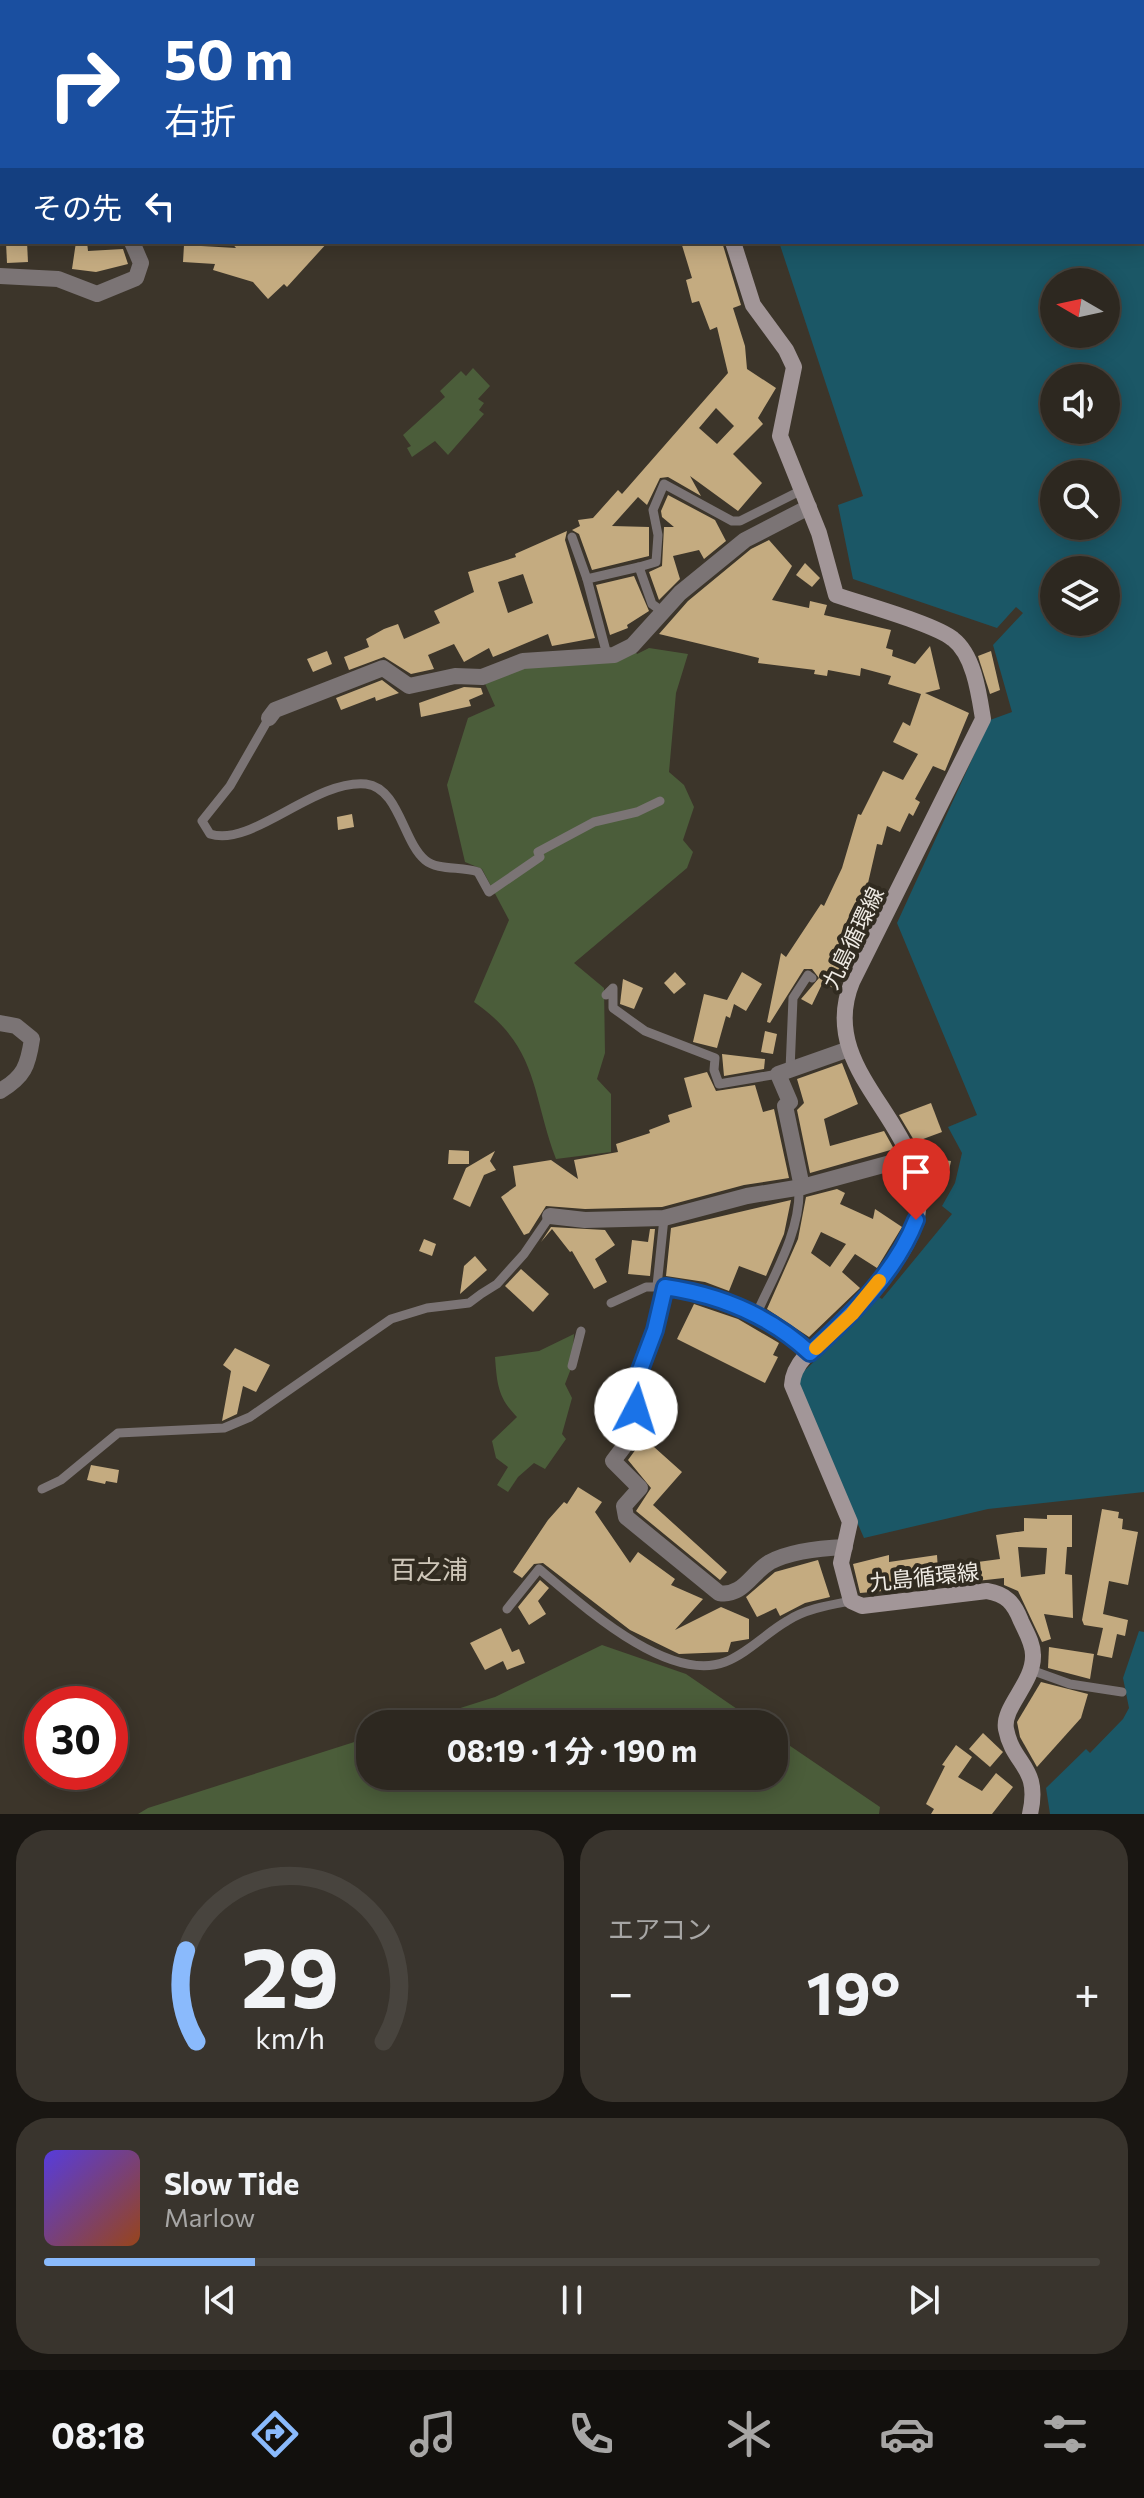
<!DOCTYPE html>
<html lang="ja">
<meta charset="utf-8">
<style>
:root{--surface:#2d2820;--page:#39342d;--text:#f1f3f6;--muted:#a7a6a5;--line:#48443e;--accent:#8abafc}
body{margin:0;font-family:Commissioner,"Noto Sans JP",sans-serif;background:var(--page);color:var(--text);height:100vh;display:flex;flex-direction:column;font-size:30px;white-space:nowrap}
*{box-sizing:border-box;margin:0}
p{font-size:26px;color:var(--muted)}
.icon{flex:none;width:44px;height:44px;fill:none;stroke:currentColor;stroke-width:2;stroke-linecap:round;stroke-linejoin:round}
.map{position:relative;height:1814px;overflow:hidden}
.panel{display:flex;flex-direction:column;gap:16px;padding:16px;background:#191612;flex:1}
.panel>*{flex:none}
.hud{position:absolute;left:0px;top:0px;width:1144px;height:244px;box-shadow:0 4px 20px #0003,0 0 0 2px var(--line);background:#1a4fa0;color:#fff;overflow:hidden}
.needle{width:52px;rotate:279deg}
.controls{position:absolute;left:1040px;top:268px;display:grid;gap:16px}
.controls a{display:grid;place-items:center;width:80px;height:80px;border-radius:50%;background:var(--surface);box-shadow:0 4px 20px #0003,0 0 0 2px var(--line);font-size:40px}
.speed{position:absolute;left:24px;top:1686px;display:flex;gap:16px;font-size:40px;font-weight:700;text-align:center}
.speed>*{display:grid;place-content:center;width:104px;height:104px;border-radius:50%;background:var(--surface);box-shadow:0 4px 20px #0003,0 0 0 2px var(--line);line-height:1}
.speed .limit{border:12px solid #d22;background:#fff;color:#111}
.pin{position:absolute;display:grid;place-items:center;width:68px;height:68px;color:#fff;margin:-82px -34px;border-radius:50% 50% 50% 0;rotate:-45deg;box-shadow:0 0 8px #0007}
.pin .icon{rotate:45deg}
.me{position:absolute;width:88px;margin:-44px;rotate:5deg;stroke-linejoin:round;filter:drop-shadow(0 0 6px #0008)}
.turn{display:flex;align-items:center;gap:28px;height:168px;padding:0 32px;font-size:36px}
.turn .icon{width:104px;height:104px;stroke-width:2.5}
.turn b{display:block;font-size:56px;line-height:68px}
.then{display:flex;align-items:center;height:76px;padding:0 32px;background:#0003;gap:16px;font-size:30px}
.big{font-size:60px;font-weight:700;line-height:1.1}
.panel .tile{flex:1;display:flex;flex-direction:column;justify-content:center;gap:12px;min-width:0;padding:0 28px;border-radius:32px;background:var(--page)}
.panel .dial{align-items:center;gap:0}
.dial svg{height:208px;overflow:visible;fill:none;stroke:var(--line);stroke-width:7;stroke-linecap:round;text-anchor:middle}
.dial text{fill:var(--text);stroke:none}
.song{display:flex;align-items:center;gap:24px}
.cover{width:96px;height:96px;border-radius:12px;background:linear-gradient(135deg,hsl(250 70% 55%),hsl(20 70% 35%))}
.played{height:8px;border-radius:4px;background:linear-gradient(90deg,var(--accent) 20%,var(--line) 20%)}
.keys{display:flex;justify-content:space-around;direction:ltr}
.heat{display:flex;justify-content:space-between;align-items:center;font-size:44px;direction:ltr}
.panel .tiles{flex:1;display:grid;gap:16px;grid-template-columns:1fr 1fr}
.tile:last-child{grid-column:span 2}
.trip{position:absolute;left:356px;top:1710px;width:432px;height:80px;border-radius:32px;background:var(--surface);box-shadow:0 4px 20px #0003,0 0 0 2px var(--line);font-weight:700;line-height:80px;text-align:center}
.dock{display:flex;height:128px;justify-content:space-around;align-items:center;background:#12100d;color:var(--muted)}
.dock .icon{width:56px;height:56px}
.dock .current{color:var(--accent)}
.dock b{font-size:36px;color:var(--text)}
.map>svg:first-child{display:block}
.green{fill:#4b5d3a}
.water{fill:#1b5766;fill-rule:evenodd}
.building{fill:#c4ab80;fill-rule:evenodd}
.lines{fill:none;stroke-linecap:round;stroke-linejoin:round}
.service{stroke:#7b7475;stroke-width:9}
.minor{stroke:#7b7475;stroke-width:16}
.secondary{stroke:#a29698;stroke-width:16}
.route-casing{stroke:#114b97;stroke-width:20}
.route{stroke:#1a73e8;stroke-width:14}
.slow{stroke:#f59e0b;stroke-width:14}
.labels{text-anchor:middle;stroke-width:8;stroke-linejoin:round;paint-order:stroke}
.street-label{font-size:22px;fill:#f0ece5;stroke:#312b20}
.quarter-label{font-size:26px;fill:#cfc7b9;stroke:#312b20}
</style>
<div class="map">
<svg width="1144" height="1814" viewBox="0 0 1144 1814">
<rect width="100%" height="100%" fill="#3c352a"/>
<g class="green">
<polygon points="473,368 490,386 478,399 484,403 479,410 484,414 448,455 435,441 412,457 407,448 411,446 403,435 445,397 440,391 461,371 466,376"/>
<path d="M632 646 637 654 649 648 688 654 676 693 669 772 684 785 694 807 683 840 693 852 687 868 574 963 604 988 605 1053 597 1079 611 1094V1152L556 1159C531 1092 539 1047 474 1002L509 920 482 869 465 862 447 785 468 718 495 706 482 677Z"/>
<path d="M574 1334 572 1366 565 1384 572 1398 562 1434 566 1439 545 1469 534 1463 518 1477 508 1492 497 1485 508 1467 496 1458 492 1441 517 1417C498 1398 497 1384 495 1357L539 1351Z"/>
<polygon points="602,1645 686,1674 759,1724 410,1724 495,1697"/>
<polygon points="774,1735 880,1807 879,1814 138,1814 148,1808 370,1737 370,1776 774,1776"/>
</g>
<g class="water">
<path d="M635 0H1144V1492L988 1509 864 1538 798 1388 802 1373 858 1320 876 1295 882 1299 952 1214 942 1206 955 1183 962 1153 948 1127 977 1115 897 923 990 720 1012 712 993 645 1023 613 1016 607 997 628 853 579 838 505 863 496 779 242H1142V2ZM1054 282H1106V334H1054ZM1054 378H1106V430H1054ZM1054 474H1106V526H1054ZM1054 570H1106V622H1054Z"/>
<polygon points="1139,1631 1144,1632 1144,1814 1050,1814 1046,1788 1086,1749 1090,1753 1123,1719 1129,1708 1123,1678"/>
</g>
<g class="building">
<polygon points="6,242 27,242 28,262 7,263"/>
<polygon points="76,242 87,242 88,251 123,249 128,264 96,272 72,269"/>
<polygon points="231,242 328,242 287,287 284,284 268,299 253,282 213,270 215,264 183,262 184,245 236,248"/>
<path d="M681 242H722L741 305 733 308 745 346 747 369 776 388 758 418 763 424 733 454 762 483 738 511 690 476 701 496 668 477 660 478 647 505 638 497 612 526 649 527V556L592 570 579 534 572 530 580 526 578 520 593 518 618 490 622 494 728 373 717 327 710 330 699 301 692 303 686 280 692 278ZM716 408 734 426 717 444 699 428Z"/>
<polygon points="668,495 715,520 726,541 704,559 699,550 673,556 680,579 659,600 649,572 662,566 664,527 674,527 662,517 661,511"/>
<path d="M567 531 565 540 595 638 552 646 548 634 493 657 489 648 464 662 454 644 428 655 434 669 411 674 384 657 349 670 344 657 369 647 366 639 384 629 398 624 404 639 440 623 434 611 474 592 468 572 516 557 515 554ZM523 574 533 603 508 613 498 582Z"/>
<polygon points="769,540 792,566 772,600 809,608 810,601 827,605 824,615 891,630 886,648 893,650 892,656 915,664 930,646 940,689 925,693 969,713 945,771 933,766 915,799 920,802 913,816 909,813 900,832 887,826 882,845 877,844 868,883 851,919 859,924 846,946 854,951 833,988 823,982 812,1005 801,999 819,978 812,969 804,969 770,1023 767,1022 781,953 786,957 821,904 824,906 842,868 858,814 861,815 883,771 903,780 918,754 893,742 903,722 910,726 921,694 888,684 891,676 861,668 860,676 828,670 827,676 814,674 815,670 758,663 759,658 659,634 688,601 751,549"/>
<polygon points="805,563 820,578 812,587 796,575"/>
<polygon points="634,576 649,611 627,625 628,628 610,635 596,585"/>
<polygon points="327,651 332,664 313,672 307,659"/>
<polygon points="991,651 1000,690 990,694 978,656"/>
<polygon points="382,680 399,693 376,701 375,697 341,710 336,698"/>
<polygon points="464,687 481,688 483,694 469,700 471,706 421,717 419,703"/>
<polygon points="352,814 354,827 338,830 337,817"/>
<polygon points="675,972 686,984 674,994 664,983"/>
<polygon points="742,972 762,984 746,1011 734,1004 730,1018 726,1016 717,1048 693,1042 704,994 727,1000"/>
<polygon points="623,979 643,988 634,1009 620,1004"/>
<polygon points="765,1031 777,1034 773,1054 761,1052"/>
<polygon points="722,1054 765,1059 764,1069 724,1076"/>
<polygon points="842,1063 858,1104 824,1119 830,1146 884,1131 894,1149 810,1173 797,1110 804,1103 797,1079"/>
<polygon points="707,1072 716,1091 755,1085 763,1112 774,1109 789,1178 744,1185 662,1207 585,1209 546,1206 529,1233 524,1235 501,1197 516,1186 513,1166 551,1160 578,1179 574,1160 618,1152 616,1144 650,1133 649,1130 670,1122 668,1115 692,1107 684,1078"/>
<polygon points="931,1103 942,1132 915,1142 899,1115"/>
<polygon points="449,1150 469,1151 469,1164 448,1164"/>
<polygon points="495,1151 490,1161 496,1170 484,1175 470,1207 453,1199 466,1168"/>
<polygon points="937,1159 951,1161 948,1175 934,1173"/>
<path d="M837 1189 845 1193 840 1204 873 1219 875 1209 902 1227 877 1268 855 1254 842 1272 860 1288 809 1337 767 1309 798 1239 806 1197ZM821 1232 846 1244 830 1267 811 1253Z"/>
<polygon points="791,1200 784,1234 766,1276 739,1266 729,1291 705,1282 666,1276 671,1228"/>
<polygon points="551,1227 605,1230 615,1245 595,1259 607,1282 594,1289 572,1251 570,1252 552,1229 541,1242"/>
<polygon points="650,1229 655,1229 650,1276 628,1274 632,1240 648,1242"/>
<polygon points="424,1239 436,1244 432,1256 419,1251"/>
<polygon points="475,1256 487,1270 460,1294 464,1266"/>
<polygon points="521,1269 549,1294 533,1312 505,1286"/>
<polygon points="694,1304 738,1319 779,1343 773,1355 778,1357 765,1383 677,1339"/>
<polygon points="235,1348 270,1365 256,1392 243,1386 237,1414 222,1421 231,1371 223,1365"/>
<polygon points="644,1438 682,1472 653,1505 727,1572 720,1580 636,1511 651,1488 628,1460"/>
<polygon points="91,1465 119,1470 117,1483 106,1481 105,1484 87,1480"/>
<polygon points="578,1487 602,1502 595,1512 630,1563 638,1552 675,1579 671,1585 703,1599 675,1630 721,1607 749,1619 749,1639 731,1642 728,1652 679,1654 630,1630 543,1563 534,1564 522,1578 513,1572 548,1520 564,1502 567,1504"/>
<polygon points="1102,1509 1119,1512 1118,1518 1123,1519 1122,1529 1138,1532 1128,1585 1109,1581 1103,1614 1128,1620 1125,1636 1117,1634 1112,1658 1097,1655 1103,1628 1084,1625 1082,1620"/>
<path d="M1047 1515H1072V1547H1067L1065 1574 1072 1575 1073 1618 1044 1614 1051 1639 1042 1642 1018 1591 1004 1585V1578L958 1583 955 1565 1000 1559 996 1535 1024 1531V1518L1047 1519ZM1018 1547 1047 1548 1045 1574 1021 1577Z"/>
<polygon points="889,1555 889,1562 937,1555 938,1570 928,1571 928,1587 860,1593 853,1564"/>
<polygon points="818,1560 830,1597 805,1603 780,1616 776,1608 757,1617 746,1597 775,1572"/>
<polygon points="540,1580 549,1588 538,1601 546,1614 529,1625 518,1607"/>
<polygon points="501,1628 512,1652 519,1649 525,1663 507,1670 503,1661 485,1670 470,1643"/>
<polygon points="1049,1647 1094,1654 1090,1679 1048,1668"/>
<polygon points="1041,1682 1088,1694 1081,1718 1037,1767 1020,1737 1017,1722"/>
<polygon points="983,1733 1003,1752 990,1767 969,1749"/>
<polygon points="956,1745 972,1757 958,1777 982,1791 996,1773 1013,1787 992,1814 931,1814 934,1809 926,1804 945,1766 942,1765"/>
</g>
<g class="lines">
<g class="service">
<polyline points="0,235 2,234"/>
<polyline points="572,537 587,579 606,651"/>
<polyline points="587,579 639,567"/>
<polyline points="663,612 652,604 639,567 656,562 658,535 653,510 664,484 732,521 740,521 802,490"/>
<path d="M269 718 230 786 202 821 210 834C252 848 314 779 366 784 399 788 403 842 425 860 438 871 462 866 478 872L489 892 540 857 538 852 594 822 637 812 660 801"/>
<polyline points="606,995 613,988 613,1008 645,1031 715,1058 714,1070 719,1084 778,1074"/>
<polyline points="790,1070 793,998 808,975 812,978"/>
<polyline points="657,1286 664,1218"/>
<polyline points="611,1303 646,1287 662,1287"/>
<path d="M756 1315C774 1275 801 1231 799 1187"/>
<polyline points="572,1366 581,1331"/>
<polyline points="42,1489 61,1480 118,1433 224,1428 250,1417 391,1319 427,1308 469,1303 481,1294 497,1284 524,1254 550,1216"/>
<path d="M507 1609 539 1569C580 1603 667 1684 725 1662 748 1653 766 1633 787 1621 805 1609 830 1605 851 1601"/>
<polyline points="1031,1670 1070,1684 1122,1692"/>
</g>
<g class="minor">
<polyline points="131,2 131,0"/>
<polyline points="364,2 366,0"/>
<polyline points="0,120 2,119"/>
<polyline points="0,276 58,279 97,294 136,278 141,263 132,242"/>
<polyline points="269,718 275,710 383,668 409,686 455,676 482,677 523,661 614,655 632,646 680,593 745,540 809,507"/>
<path d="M0 1023 16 1026 32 1039C28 1066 24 1077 0 1091"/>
<polyline points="802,1187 785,1106 790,1102 778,1074 849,1049"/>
<polyline points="550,1216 585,1220 664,1218 747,1196 802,1187 909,1158"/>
<path d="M810 1353C769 1315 720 1295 665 1287L655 1330 631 1394 641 1424 613 1461 640 1488 624 1506 626 1517 719 1593C743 1597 751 1573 770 1562 791 1551 821 1548 845 1547"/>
</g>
<g class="secondary">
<polyline points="582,0 582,2"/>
<path d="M733 242 753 305 786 350 794 367 780 436 819 533 836 595C862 604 935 624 953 639 974 655 979 694 983 719L852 982C814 1075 935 1126 917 1217 909 1252 876 1287 853 1313 835 1333 793 1355 792 1385L850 1522 841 1563 851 1601 862 1606 987 1591C1006 1594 1014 1603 1021 1621 1026 1632 1033 1643 1033 1655 1034 1683 1002 1707 1006 1729 1013 1766 1041 1766 1030 1814"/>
</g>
</g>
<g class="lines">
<defs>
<path id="route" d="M636 1409 631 1394 655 1330 665 1287C720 1295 769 1315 810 1353 851 1315 895 1274 916 1220"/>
</defs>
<use href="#route" class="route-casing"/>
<use href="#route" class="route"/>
<polyline class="slow" points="816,1348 852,1314 879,1281"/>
</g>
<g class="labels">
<g class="street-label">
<text transform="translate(853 938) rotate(-64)" y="8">九島循環線</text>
<text transform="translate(924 1577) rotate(-6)" y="8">九島循環線</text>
</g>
<g class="quarter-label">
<text x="429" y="1579">百之浦</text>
</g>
</g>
</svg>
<div class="controls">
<a><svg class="needle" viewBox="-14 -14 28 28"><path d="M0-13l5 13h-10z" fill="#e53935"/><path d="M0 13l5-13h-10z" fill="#a7a6a5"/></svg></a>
<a><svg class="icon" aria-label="sound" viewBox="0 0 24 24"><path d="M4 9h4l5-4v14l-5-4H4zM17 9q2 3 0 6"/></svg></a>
<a><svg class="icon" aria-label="search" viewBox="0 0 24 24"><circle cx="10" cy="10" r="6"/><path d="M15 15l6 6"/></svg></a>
<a><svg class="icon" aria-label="layers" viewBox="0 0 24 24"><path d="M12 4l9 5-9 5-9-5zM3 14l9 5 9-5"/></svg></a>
</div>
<div class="speed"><div class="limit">30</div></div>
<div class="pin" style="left:916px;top:1220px;background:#d93025"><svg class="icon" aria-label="arrive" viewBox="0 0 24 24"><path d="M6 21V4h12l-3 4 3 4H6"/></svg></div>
<svg class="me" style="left:636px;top:1409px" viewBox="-20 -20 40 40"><circle r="19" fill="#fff"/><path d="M0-13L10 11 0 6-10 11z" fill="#1a73e8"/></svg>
<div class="trip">08:19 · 1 分 · 190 m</div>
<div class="hud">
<div class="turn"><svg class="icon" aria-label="right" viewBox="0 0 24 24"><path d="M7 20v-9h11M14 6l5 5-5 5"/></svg><div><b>50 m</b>右折</div></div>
<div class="then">その先<svg class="icon" aria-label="left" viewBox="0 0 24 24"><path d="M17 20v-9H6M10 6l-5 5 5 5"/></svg></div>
</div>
</div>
<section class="panel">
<div class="tiles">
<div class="tile dial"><svg viewBox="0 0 100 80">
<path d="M14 69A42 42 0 1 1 86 69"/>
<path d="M14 69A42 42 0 0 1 10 34" stroke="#8abafc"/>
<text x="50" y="56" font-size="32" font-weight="700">29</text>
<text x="50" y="72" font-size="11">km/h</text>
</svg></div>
<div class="tile"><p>エアコン</p>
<div class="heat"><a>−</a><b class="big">19°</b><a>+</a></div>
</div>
<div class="tile">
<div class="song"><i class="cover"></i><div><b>Slow Tide</b><p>Marlow</p></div></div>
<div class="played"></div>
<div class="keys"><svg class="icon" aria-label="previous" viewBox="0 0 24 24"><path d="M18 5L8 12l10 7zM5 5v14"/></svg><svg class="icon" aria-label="pause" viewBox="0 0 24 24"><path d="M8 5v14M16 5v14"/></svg><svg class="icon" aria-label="next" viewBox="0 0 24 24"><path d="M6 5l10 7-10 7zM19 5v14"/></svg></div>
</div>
</div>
</section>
<nav class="dock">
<b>08:18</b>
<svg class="icon current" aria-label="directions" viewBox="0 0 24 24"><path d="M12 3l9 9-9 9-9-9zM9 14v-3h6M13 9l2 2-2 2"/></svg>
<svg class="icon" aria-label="music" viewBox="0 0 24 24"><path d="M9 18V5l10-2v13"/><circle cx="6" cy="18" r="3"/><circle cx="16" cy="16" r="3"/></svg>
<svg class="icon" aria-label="phone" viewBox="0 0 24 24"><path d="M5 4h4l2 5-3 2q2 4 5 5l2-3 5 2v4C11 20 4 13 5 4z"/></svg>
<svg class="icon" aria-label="climate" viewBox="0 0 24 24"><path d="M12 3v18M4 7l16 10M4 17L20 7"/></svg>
<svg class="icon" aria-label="car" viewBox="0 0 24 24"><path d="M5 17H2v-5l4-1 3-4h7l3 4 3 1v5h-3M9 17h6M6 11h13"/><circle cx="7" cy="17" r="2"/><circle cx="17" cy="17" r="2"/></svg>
<svg class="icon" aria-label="filters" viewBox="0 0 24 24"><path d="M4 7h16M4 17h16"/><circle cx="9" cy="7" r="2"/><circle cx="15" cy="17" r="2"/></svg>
</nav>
